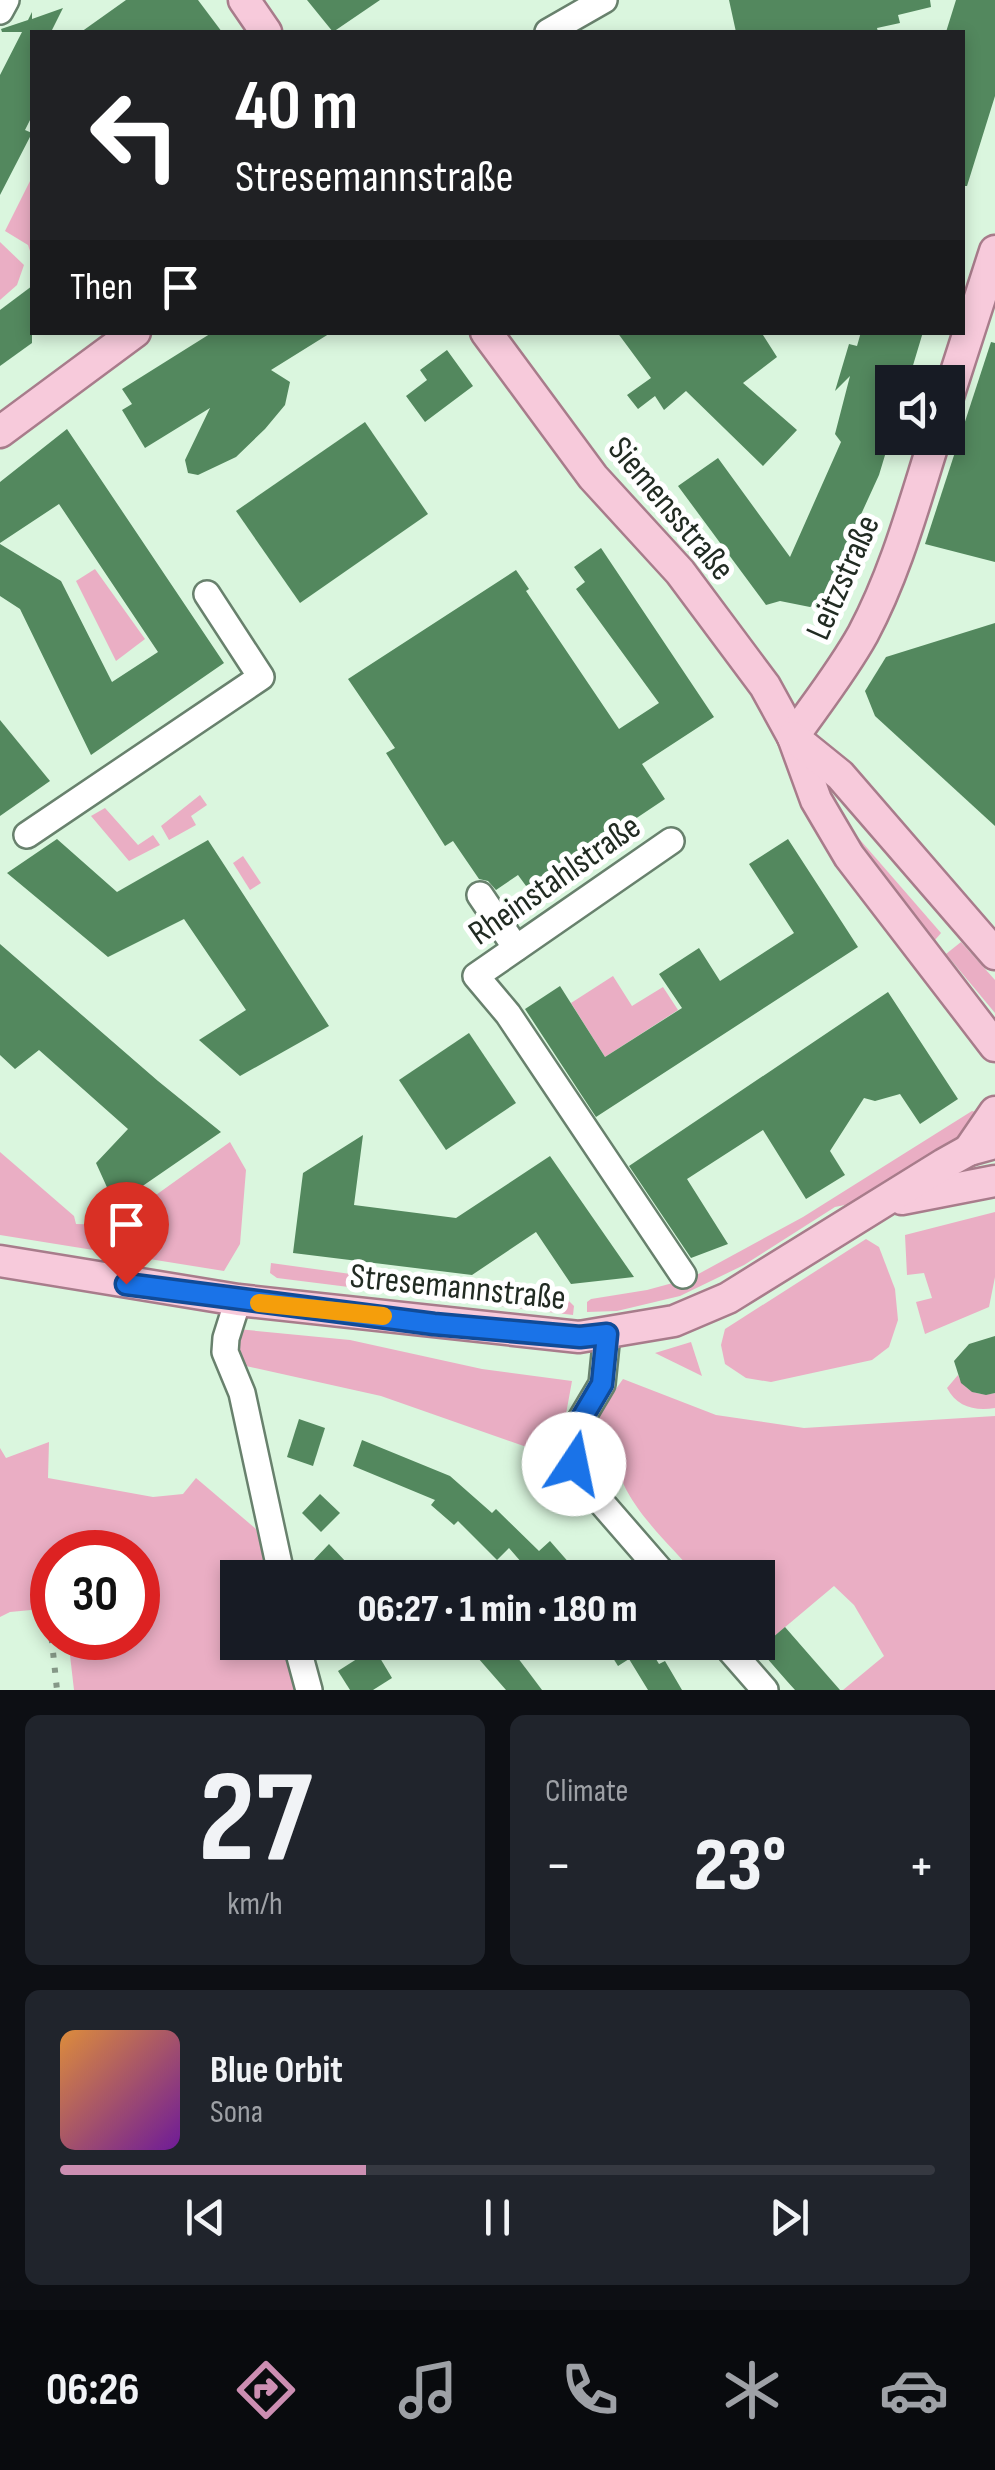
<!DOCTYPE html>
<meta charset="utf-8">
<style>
:root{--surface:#171b24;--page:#20242c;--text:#f1f3f6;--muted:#9ea1a6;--line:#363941;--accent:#cc8eb2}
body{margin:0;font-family:"Sofia Sans Condensed",sans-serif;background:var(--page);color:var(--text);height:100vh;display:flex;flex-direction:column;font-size:38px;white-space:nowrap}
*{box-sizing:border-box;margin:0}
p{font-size:32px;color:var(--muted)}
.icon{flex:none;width:55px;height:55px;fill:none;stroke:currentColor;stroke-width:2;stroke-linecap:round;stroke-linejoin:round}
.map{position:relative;height:1690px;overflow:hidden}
.drawer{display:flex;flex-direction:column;gap:25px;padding:25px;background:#0d0f14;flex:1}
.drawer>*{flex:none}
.top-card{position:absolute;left:30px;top:30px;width:935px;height:305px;border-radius:0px;box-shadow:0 5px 15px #0003;background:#202124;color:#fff;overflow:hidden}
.fabs{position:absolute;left:875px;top:365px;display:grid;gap:20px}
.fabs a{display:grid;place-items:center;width:90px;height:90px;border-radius:0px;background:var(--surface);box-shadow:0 5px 15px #0003;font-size:50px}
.speed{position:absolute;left:30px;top:1530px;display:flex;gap:20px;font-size:50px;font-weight:700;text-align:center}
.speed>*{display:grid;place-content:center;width:130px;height:130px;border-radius:50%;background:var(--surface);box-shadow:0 5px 15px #0003;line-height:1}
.speed .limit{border:15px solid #d22;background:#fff;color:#111}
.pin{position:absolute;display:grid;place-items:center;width:85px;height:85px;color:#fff;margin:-102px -42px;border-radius:50% 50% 50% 0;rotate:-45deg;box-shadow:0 0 10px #0007}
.pin .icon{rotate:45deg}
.me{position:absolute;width:110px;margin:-55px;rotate:11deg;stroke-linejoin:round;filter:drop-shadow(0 0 8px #0008)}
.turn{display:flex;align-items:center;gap:35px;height:210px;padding:0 40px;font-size:45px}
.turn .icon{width:130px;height:130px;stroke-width:2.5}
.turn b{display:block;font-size:70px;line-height:85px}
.then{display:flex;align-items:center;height:95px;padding:0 40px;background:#0003;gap:20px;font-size:38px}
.big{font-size:75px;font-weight:800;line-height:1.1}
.drawer .tile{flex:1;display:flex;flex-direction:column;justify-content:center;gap:15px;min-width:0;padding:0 35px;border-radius:15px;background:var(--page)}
.drawer .dial{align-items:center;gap:0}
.dial b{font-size:130px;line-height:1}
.song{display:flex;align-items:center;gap:30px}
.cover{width:120px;height:120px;border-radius:15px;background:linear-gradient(135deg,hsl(30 70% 55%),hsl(280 70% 35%))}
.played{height:10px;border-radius:5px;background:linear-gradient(90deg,var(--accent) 35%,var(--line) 35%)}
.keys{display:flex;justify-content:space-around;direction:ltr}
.heat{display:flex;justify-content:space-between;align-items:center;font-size:55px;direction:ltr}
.drawer .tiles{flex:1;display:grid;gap:25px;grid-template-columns:1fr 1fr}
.tile:last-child{grid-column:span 2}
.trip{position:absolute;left:220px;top:1560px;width:555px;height:100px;border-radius:0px;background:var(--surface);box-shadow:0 5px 15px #0003;font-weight:800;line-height:100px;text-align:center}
.dock{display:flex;height:160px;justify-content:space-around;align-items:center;background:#090b0e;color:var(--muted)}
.dock .icon{width:70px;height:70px}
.dock .selected{color:var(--accent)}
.dock b{font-size:45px;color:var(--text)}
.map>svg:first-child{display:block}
.green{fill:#eaaec4}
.building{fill:#53885e}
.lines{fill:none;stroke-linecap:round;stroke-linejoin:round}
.minor-casing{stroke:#68816d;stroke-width:30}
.major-casing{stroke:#a87c8b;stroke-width:35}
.minor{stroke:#fff;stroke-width:25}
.major{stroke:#f7cadb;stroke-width:30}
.rail{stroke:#859887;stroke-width:6;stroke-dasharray:5 10;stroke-linecap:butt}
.route-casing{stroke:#114b97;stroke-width:25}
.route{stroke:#1a73e8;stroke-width:18}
.slow{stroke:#f59e0b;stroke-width:18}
.labels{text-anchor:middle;stroke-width:10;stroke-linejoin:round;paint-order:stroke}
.street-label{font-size:35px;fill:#212b22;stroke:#fff}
</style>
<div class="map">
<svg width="995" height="1690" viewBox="0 0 995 1690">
<rect width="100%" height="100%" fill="#daf6de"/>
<g class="green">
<polygon points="32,177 30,222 32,257 28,245 5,231"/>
<polygon points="0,242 24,265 17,285 0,300"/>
<polygon points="95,569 145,639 116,661 76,581"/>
<polygon points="200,795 207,805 191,816 196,825 169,840 161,826"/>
<polygon points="828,803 941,933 935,940 934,940"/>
<polygon points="105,808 138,845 153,835 160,845 129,861 91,816"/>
<polygon points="243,856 261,883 250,890 233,863"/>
<polygon points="961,942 995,980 995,1013 946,954"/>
<polygon points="613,976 632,1006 663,987 678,1010 605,1057 571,1003"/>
<polygon points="972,1111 979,1113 961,1139 859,1202 835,1207 744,1265 680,1296 617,1311 587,1312 587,1302 591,1299 647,1290 691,1278 803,1217"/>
<polygon points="230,1142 246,1170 240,1244 224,1271 0,1235 0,1152 74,1216 76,1224 114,1225"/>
<polygon points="995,1212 995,1277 989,1307 925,1334 916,1302 932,1298 924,1273 907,1275 905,1235"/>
<polygon points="866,1239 879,1247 895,1289 898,1320 889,1347 872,1360 771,1382 746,1378 725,1364 721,1345 725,1329"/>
<polygon points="271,1263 445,1287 564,1296 574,1306 573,1315 277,1278 270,1273"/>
<polygon points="237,1329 350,1340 482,1369 572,1381 558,1458 381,1396 237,1364"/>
<polygon points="691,1342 702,1376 655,1353"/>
<path d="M958 1375C964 1391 979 1397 995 1393V1408C974 1411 957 1407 947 1388Z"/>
<path d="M623 1379 716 1415 804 1428 995 1416V1690H843L884 1656 854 1605 834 1586 759 1649 754 1643 758 1642V1578L698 1577C673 1548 639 1518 623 1483 617 1471 626 1454 617 1445 610 1437 596 1439 586 1438L594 1420Z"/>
<polygon points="49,1442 48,1478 153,1497 183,1494 196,1478 256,1529 269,1577 238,1578 238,1642 286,1643 299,1690 74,1690 68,1638 138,1638 138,1552 52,1552 52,1608 10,1612 0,1617 0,1448 6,1458"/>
</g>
<g class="building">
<polygon points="126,0 198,0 222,32 81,32"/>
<polygon points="307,0 380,0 333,32"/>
<polygon points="729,0 930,0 931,7 898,15 900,23 877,28 878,32 736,32"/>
<polygon points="956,0 995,0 995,96 967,186 962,186 962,32 946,32"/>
<polygon points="63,8 51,32 32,32 32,116 25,130 32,133 0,195 0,75 22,32 2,32 1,29 28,20 32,12 32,19"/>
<polygon points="32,286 32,343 0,366 0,310"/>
<polygon points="213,332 332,332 271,370 290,382 285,405 265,429 236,457 198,475 188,473 185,460 210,408 145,448 122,410 132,404 122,389"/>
<polygon points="617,332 761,332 777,357 743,383 797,430 763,466 686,391 664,410 655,396 638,409 627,395 651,378"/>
<polygon points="861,332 923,332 908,382 892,382 892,432 879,475 821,602 810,607 780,601 766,605 678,486 718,458 790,557 841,442 835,434 850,376 835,391 849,344 857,346"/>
<polygon points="991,342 995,343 995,562 925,544"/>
<polygon points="447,350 473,386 425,422 406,396 427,380 420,370"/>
<polygon points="365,422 428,514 300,603 236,511"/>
<polygon points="67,429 224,663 91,755 20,609 0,596 0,544 61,581 112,682 158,652 59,504 0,543 0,482"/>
<polygon points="601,548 714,717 642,764 665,799 529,890 518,875 496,890 488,881 479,879 453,841 445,846 386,753 395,748 348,679 516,570 529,589 526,591 619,729 659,703 576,589 585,582 574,567"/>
<polygon points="995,623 995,826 875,716 865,691 886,657"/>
<polygon points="0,720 50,781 0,816"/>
<polygon points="57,839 117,892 208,840 329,1026 240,1076 199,1040 246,1010 184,919 108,957 7,873"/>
<polygon points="788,839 858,947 596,1117 525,1009 560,986 605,1057 682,1008 659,974 699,948 720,981 794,933 749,864"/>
<polygon points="0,944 158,1081 221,1132 115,1205 96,1163 128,1129 39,1050 15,1069 0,1055"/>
<polygon points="888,992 958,1099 920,1124 900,1094 875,1101 864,1098 830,1151 845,1175 806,1199 763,1130 687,1179 728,1244 691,1258 629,1166"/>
<polygon points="469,1033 516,1103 446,1150 399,1080"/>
<polygon points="363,1135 354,1205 456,1218 550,1156 634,1277 571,1284 536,1232 472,1275 293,1253 303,1173"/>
<polygon points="995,1336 995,1393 986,1395 972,1392 961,1383 954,1361 969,1344"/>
<polygon points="299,1419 325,1428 313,1466 287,1457"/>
<polygon points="362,1440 450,1476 492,1513 496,1509 539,1551 550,1541 571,1565 556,1578 535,1578 509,1548 497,1560 458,1521 454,1525 431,1505 435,1500 353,1466"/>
<polygon points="320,1494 340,1513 321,1532 302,1513"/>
<polygon points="329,1544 348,1564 334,1578 324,1578 310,1564"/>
<polygon points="785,1627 812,1658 840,1690 795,1690 786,1680 759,1649"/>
<polygon points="464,1642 506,1642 542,1690 506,1690"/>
<polygon points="603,1642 654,1642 648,1646 659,1664 665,1661 682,1690 648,1690 629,1659 618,1666"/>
<polygon points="374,1648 392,1678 373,1690 350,1690 338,1671"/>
</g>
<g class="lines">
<defs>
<g id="minor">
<polyline points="0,11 6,0"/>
<polyline points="548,32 604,0"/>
<polyline points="27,835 261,677 207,594"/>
<polyline points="671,841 476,976 508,1014 683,1275"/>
<polyline points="480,895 516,948"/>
<polyline points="238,1300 226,1338 225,1352 242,1393 282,1578"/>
<polyline points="607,1334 602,1384 570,1438 574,1464 594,1494 667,1578"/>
<polyline points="296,1642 309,1690"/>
<polyline points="723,1642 765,1690"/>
</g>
<g id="major">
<polyline points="244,0 266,32"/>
<polyline points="486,332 593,477 680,572 765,686 793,737 816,800 849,856 995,1046"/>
<polyline points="948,397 995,251"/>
<polyline points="0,432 135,332"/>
<path d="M793 737C817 703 843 670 863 634 896 572 914 504 935 438"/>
<polyline points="793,737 840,775 995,954"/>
<polyline points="969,1150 995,1112"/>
<polyline points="902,1199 995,1181"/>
<polyline points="0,1261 238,1300 579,1337 674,1321 728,1298 944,1164 969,1150 995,1143"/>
</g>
</defs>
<use href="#minor" class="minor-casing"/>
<use href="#major" class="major-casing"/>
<use href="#minor" class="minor"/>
<use href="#major" class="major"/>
<polyline class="rail" points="50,1623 57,1690"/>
</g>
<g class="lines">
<defs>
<polyline id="route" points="126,1284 434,1324 580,1337 607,1334 602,1384 570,1438 574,1464"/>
</defs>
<use href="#route" class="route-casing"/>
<use href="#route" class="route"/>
<polyline class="slow" points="259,1303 383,1316"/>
</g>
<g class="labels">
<g class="street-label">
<text transform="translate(672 508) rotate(50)" y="12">Siemensstraße</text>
<text transform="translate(842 577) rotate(-66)" y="12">Leitzstraße</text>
<text transform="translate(554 879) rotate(-35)" y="12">Rheinstahlstraße</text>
<text transform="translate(458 1286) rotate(6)" y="12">Stresemannstraße</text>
</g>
</g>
</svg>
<div class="fabs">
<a><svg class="icon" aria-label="sound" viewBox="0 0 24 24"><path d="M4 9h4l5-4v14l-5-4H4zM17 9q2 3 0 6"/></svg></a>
</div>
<div class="speed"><div class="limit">30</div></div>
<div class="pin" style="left:126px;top:1284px;background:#d93025"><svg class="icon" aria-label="arrive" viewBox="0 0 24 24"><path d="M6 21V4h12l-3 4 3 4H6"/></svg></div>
<svg class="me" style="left:574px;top:1464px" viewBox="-20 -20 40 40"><circle r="19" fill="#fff"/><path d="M0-13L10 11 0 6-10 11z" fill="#1a73e8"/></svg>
<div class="trip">06:27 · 1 min · 180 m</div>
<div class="top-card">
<div class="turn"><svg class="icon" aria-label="left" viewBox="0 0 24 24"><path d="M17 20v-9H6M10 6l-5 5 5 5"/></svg><div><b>40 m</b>Stresemannstraße</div></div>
<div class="then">Then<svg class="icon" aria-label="arrive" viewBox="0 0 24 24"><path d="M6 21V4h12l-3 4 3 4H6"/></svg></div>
</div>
</div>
<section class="drawer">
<div class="tiles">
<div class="tile dial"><b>27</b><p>km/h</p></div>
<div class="tile"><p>Climate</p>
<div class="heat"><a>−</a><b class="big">23°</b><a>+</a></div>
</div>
<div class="tile">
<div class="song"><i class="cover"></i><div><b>Blue Orbit</b><p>Sona</p></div></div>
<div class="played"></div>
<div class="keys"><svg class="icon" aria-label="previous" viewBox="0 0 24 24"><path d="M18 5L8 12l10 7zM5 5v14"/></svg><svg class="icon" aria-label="pause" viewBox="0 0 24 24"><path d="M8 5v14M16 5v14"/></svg><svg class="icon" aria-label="next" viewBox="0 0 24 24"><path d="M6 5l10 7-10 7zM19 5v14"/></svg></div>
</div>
</div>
</section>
<nav class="dock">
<b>06:26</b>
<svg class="icon selected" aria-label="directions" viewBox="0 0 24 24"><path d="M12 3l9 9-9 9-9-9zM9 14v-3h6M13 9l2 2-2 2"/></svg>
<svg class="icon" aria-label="music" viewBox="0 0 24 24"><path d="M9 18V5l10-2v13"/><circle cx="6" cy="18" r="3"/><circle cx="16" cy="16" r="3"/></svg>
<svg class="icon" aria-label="phone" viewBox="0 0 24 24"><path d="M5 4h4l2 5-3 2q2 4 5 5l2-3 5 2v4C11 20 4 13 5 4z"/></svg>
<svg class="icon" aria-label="climate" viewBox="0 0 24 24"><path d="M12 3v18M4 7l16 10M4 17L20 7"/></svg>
<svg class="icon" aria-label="car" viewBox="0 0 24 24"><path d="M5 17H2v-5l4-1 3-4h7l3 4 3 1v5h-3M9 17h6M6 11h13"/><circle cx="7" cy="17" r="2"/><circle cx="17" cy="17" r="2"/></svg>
</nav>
